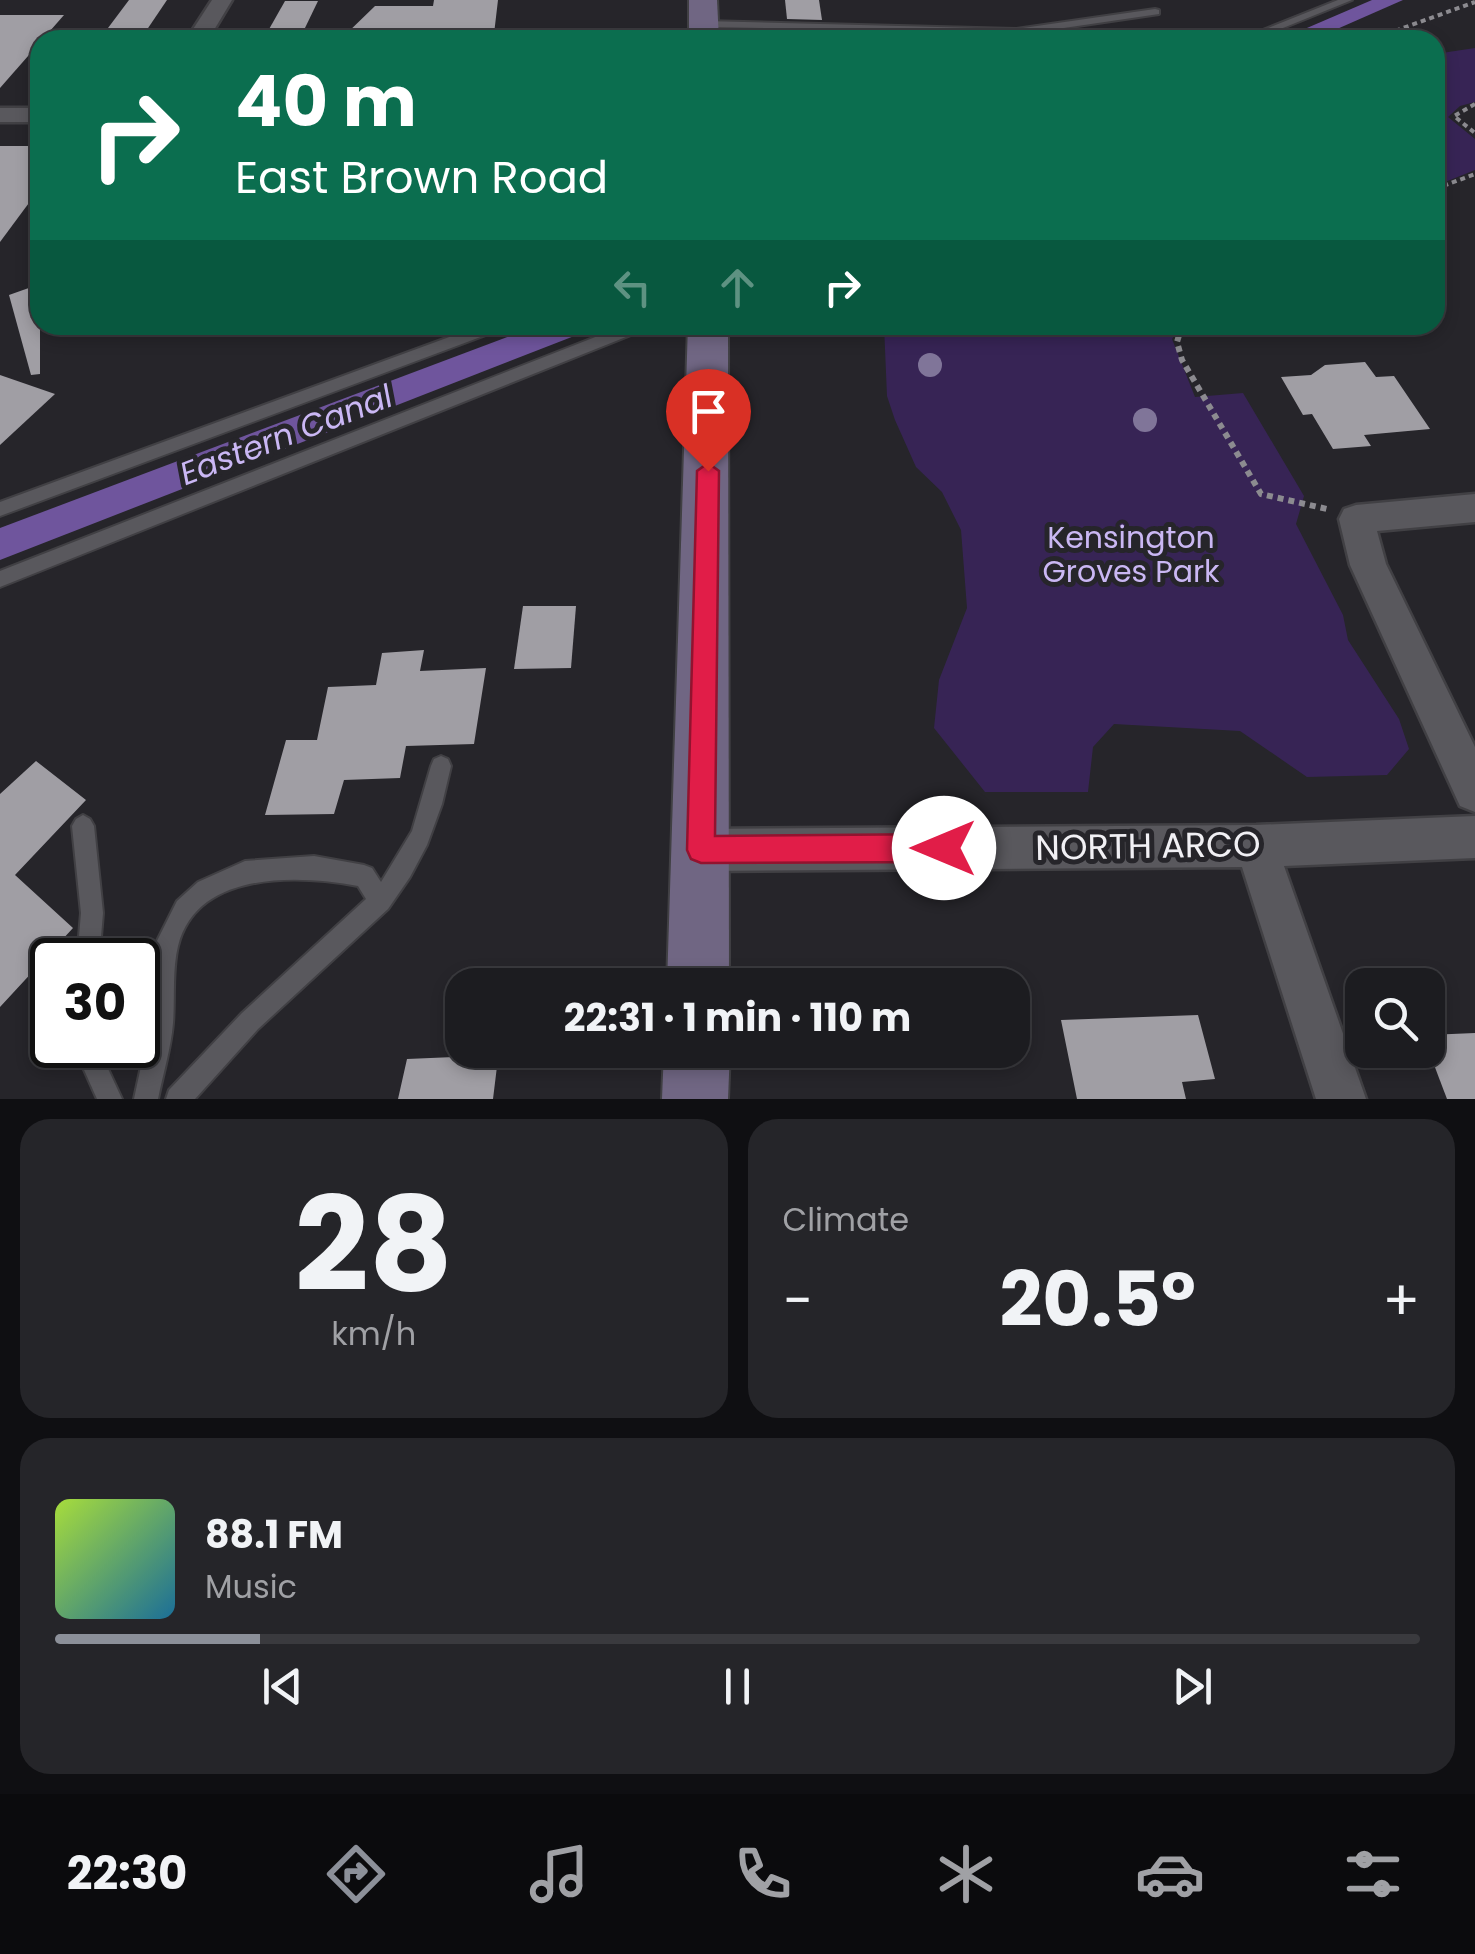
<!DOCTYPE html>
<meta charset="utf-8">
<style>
:root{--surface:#1c1c20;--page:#252529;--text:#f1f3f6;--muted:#a0a1a5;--line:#3a3a3e;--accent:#8c9099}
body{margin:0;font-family:Poppins,sans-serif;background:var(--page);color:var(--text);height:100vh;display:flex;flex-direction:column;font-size:38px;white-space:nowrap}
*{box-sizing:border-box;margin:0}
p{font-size:32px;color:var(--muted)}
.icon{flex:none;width:55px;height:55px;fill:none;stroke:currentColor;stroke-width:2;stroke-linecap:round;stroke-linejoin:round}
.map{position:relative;height:1099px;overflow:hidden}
.sheet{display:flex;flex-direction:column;gap:20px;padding:20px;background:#0f0f12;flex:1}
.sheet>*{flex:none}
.banner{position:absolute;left:30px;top:30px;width:1415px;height:305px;border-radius:30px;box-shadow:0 5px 15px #0003,0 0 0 2px var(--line);background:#0b6e4f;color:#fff;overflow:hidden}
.buttons{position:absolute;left:1345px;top:968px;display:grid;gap:20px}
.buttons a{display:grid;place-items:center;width:100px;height:100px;border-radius:20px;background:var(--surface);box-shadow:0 5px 15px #0003,0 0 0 2px var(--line);font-size:50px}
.speed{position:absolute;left:30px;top:938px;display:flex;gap:20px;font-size:50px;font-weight:700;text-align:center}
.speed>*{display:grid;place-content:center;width:130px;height:130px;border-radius:50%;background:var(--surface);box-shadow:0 5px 15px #0003,0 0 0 2px var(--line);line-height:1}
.speed .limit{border:5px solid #111;border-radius:15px;background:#fff;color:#111}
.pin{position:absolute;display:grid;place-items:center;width:85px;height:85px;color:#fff;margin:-102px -42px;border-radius:50% 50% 50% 0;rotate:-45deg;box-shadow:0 0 10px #0007}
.pin .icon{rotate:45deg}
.me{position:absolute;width:110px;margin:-55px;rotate:270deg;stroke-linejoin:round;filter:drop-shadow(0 0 8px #0008)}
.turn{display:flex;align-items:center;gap:35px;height:210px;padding:0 40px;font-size:45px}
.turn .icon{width:130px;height:130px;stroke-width:2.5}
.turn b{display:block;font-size:70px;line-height:85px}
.lanes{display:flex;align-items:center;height:95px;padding:0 40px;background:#0003;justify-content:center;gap:50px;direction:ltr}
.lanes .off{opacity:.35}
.big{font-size:75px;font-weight:700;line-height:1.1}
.sheet .tile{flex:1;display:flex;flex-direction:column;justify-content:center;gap:15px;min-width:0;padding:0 35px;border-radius:30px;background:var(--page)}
.sheet .dial{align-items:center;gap:0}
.dial b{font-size:130px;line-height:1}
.song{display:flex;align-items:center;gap:30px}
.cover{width:120px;height:120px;border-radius:15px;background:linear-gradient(135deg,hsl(80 70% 55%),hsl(200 70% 35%))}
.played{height:10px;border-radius:5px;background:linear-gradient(90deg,var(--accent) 15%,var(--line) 15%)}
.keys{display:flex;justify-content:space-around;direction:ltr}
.heat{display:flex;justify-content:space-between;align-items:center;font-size:55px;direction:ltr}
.sheet .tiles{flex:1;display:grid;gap:20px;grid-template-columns:1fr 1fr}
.tile:last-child{grid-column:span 2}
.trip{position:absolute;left:445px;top:968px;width:585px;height:100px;border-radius:30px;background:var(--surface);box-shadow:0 5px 15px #0003,0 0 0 2px var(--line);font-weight:700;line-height:100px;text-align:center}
.menu{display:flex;height:160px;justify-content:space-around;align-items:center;background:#0b0b0d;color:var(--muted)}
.menu .icon{width:70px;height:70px}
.menu .on{color:var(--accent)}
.menu b{font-size:45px;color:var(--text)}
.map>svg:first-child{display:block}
.green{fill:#372455}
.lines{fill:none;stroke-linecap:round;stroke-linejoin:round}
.canal{fill:#6f559d;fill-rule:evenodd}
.building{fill:#a09ea4}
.service-casing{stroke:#414044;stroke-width:4}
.minor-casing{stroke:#414044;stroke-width:5}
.secondary-casing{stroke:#414044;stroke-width:4}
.path-far1{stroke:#8c8b90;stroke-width:4;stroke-dasharray:5 4;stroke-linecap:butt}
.path{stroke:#8c8b90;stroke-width:6;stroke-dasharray:6 5;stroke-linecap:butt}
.service{fill:#59585d;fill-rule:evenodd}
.minor{fill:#59585d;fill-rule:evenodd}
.secondary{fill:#706683;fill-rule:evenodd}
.tree{fill:#807599}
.route{fill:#e11d48;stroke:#92132f;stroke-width:2.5}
.labels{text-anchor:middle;stroke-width:10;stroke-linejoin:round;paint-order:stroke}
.park-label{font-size:30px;fill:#cab7f3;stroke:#26252a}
.water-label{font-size:32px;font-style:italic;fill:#cab7f4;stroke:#26252a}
.near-street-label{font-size:35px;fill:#f1f0f4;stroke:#26252a}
</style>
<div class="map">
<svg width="1475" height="1099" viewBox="0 0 1475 1099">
<rect width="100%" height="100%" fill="#26252a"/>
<g class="green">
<polygon points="1475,48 1475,102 1460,106 1448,117 1475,139 1475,170 1435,186 1435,54"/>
<polygon points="884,325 1182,325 1172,339 1195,397 1243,393 1304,496 1296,524 1343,615 1348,640 1399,719 1409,749 1387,775 1307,777 1240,731 1114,724 1093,747 1088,792 985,792 934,728 939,680 967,608 961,530 942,492 916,467 895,420 887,396"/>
</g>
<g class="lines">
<g class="canal">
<polygon points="1372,0 1403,0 1312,40 1279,40"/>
<polygon points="539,325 587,325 582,333 0,560 0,528"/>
</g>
</g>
<g class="building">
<polygon points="129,0 167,0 140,40 99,40"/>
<polygon points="434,0 498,0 494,34 342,38 375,6 433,6"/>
<polygon points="785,0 819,0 822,20 787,19"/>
<polygon points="285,1 318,1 304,30 268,31"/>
<polygon points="0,15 64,15 0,88"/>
<polygon points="0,146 40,146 40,188 0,242"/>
<polygon points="40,284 40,374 31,375 9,295"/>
<polygon points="1365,362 1376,377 1394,376 1430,429 1364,435 1371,446 1333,449 1312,414 1303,415 1281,377 1311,375 1325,365"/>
<polygon points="0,375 55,394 0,445"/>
<polygon points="523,606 576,606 571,668 514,669"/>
<polygon points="424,650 420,671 486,668 474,744 406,746 400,778 344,780 334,814 265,815 286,740 317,740 328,687 376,685 382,653"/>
<polygon points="36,761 86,800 15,875 73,928 0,1007 0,794"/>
<polygon points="1198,1015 1215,1079 1182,1082 1186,1099 1077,1099 1061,1020"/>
<polygon points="1475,1033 1475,1099 1447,1099 1428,1049 1428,1035"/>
<polygon points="455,1050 499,1050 493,1099 398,1099 407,1059 454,1057"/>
</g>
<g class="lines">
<defs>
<g id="service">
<polygon points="1338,0 1352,0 1253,40 1238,40"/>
<polygon points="1155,9 1159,10 1159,14 1016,35 882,30 867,40 854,40 867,30 704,27 699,24 704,21 1016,29"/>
<polygon points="482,325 504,325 502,329 0,516 0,502"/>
<polygon points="626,325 648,325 646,329 0,587 0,571"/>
<path d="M441 756 448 759 451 766 442 804 427 845 410 877 388 909 258 1029 195 1099H166L169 1090 242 1013 366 899 358 886C299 875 197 870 178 946 172 970 175 999 173 1023 171 1048 163 1074 158 1099H134L149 1029 156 943 177 901 198 882 245 861 314 856 364 865 372 868 381 882 412 831 431 766 434 759Z"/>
<polygon points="83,815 90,819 94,826 103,913 99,960 77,960 81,913 72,826 76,819"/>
<polygon points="73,1045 97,1045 122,1099 97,1099"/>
</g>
<g id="minor">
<polygon points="212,0 232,0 208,40 186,40"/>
<rect x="0" y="108" width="40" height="14"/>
<polygon points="1475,494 1475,522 1377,531 1386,564 1475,747 1475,812 1460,806 1350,565 1339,519 1344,509 1356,505"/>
<polygon points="1475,816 1475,858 1284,866 1366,1099 1316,1099 1242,867 701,871 686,865 680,850 686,835 701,829 1256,825"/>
</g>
<g id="secondary">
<polygon points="689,0 717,0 719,40 689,40"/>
<polygon points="688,325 728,325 729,985 667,985"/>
<polygon points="664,1050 730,1050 728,1099 662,1099"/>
</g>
</defs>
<use href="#service" class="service-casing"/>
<use href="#minor" class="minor-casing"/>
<use href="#secondary" class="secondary-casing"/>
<g class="path-far1">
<polyline points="1370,40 1475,2"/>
<polyline points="1475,104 1454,116 1475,133"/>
<polyline points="1435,189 1475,174"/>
</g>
<polyline class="path" points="1182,325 1177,342 1182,360 1261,494 1327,509"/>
<use href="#service" class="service"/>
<use href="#minor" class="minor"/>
<use href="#secondary" class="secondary"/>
</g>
<g class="tree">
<circle cx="930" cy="365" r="12"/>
<circle cx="1145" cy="420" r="12"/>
</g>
<polygon class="route" points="708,463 719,471 715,836 944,834 954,838 958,848 954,858 944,862 701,863 691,859 687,850 697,471"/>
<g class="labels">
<g class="park-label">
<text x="1131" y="548">Kensington<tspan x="1131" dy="34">Groves Park</tspan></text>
</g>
<g class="water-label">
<text transform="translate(286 435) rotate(-21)" y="11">Eastern Canal</text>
</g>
<g class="near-street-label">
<text transform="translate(1148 846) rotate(-1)" y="12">NORTH ARCO</text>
</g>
</g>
</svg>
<div class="buttons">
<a><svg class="icon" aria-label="search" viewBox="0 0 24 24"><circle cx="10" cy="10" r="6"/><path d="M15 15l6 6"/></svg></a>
</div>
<div class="speed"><div class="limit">30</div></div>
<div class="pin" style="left:708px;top:471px;background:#d93025"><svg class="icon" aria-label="arrive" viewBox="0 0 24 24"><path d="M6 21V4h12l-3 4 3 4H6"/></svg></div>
<svg class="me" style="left:944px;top:848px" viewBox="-20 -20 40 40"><circle r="19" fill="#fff"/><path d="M0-13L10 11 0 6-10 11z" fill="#e11d48"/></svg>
<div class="trip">22:31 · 1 min · 110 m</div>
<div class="banner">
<div class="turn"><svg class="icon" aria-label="right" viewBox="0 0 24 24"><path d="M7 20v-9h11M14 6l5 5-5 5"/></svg><div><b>40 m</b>East Brown Road</div></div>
<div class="lanes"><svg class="icon off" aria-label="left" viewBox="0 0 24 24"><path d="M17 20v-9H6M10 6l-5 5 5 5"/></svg><svg class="icon off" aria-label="ahead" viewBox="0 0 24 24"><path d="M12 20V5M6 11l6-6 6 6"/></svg><svg class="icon" aria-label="right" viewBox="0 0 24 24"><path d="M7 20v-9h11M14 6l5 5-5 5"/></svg></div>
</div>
</div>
<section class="sheet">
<div class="tiles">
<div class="tile dial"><b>28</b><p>km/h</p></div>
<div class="tile"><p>Climate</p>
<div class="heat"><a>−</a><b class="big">20.5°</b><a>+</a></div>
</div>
<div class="tile">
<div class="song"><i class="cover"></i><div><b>88.1 FM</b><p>Music</p></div></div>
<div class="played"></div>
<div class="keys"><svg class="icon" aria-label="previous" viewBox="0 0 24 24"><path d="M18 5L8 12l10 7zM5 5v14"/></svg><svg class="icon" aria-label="pause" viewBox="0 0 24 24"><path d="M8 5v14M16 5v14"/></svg><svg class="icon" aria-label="next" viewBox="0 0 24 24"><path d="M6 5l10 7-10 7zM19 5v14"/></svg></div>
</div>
</div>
</section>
<nav class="menu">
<b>22:30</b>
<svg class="icon on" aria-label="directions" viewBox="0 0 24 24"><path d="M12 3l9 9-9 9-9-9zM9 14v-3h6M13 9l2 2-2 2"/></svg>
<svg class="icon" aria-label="music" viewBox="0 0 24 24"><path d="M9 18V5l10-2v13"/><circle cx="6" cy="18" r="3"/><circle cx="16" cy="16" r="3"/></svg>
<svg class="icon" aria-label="phone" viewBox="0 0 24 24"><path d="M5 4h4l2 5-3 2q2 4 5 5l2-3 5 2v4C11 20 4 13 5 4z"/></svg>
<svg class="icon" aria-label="climate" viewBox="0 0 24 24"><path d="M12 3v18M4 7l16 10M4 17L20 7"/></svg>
<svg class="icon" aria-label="car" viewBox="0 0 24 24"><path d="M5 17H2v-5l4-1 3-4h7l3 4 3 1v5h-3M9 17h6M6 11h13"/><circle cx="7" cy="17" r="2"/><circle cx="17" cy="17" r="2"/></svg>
<svg class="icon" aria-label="filters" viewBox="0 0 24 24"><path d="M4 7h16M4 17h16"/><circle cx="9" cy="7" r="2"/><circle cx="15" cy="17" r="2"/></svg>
</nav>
